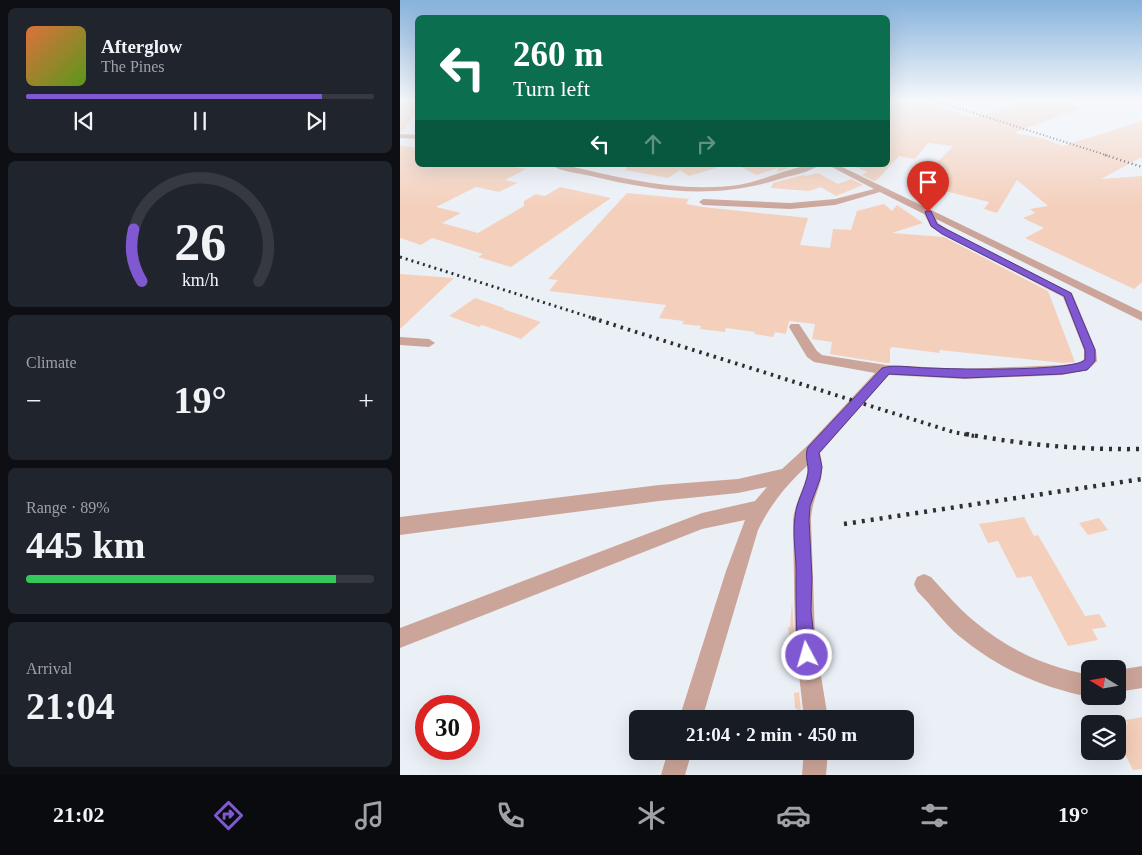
<!DOCTYPE html>
<meta charset="utf-8">
<style>
:root{--surface:#171b24;--page:#20242c;--text:#f1f3f6;--muted:#9ea1a6;--line:#363941;--accent:#8058d2}
body{margin:0;font-family:Georgia,serif;background:var(--page);color:var(--text);height:100vh;display:flex;flex-direction:column;font-size:19px;white-space:nowrap}
*{box-sizing:border-box;margin:0}
p{font-size:16px;color:var(--muted)}
.icon{flex:none;width:28px;height:28px;fill:none;stroke:currentColor;stroke-width:2;stroke-linecap:round;stroke-linejoin:round}
.map{position:relative;flex:1;overflow:hidden}
.drawer{display:flex;flex-direction:column;gap:8px;padding:8px;background:#0d0f14;width:400px}
.drawer>*{flex:none}
.guide{position:absolute;left:15px;top:15px;width:475px;height:152px;border-radius:8px;box-shadow:0 5px 20px #0002;background:#0b6e4f;color:#fff;overflow:hidden}
.needle{width:32px;rotate:281deg}
.buttons{position:absolute;left:681px;top:660px;display:grid;gap:10px}
.buttons a{display:grid;place-items:center;width:45px;height:45px;border-radius:8px;background:var(--surface);box-shadow:0 5px 20px #0002;font-size:25px}
.speed{position:absolute;left:15px;top:695px;display:flex;gap:10px;font-size:25px;font-weight:700;text-align:center}
.speed>*{display:grid;place-content:center;width:65px;height:65px;border-radius:50%;background:var(--surface);box-shadow:0 5px 20px #0002;line-height:1}
.speed .limit{border:8px solid #d22;background:#fff;color:#111}
.pin{position:absolute;display:grid;place-items:center;width:42px;height:42px;color:#fff;margin:-51px -21px;border-radius:50% 50% 50% 0;rotate:-45deg;box-shadow:0 0 5px #0007}
.pin .icon{rotate:45deg}
.me{position:absolute;width:55px;margin:-28px;rotate:354deg;stroke-linejoin:round;filter:drop-shadow(0 0 4px #0008)}
.turn{display:flex;align-items:center;gap:18px;height:105px;padding:0 15px;font-size:22px}
.turn .icon{width:65px;height:65px;stroke-width:2.5}
.turn b{display:block;font-size:35px;line-height:42px}
.lanes{display:flex;align-items:center;height:48px;padding:0 15px;background:#0003;justify-content:center;gap:25px;direction:ltr}
.lanes .off{opacity:.35}
.big{font-size:38px;font-weight:600;line-height:1.1}
.drawer .widget{flex:1;display:flex;flex-direction:column;justify-content:center;gap:8px;min-width:0;padding:0 18px;border-radius:8px;background:var(--page)}
.drawer .dial{align-items:center;gap:0}
.dial svg{height:130px;overflow:visible;fill:none;stroke:var(--line);stroke-width:7;stroke-linecap:round;text-anchor:middle}
.dial text{fill:var(--text);stroke:none}
.song{display:flex;align-items:center;gap:15px}
.cover{width:60px;height:60px;border-radius:8px;background:linear-gradient(135deg,hsl(20 70% 55%),hsl(90 70% 35%))}
.played{height:5px;border-radius:2px;background:linear-gradient(90deg,var(--accent) 85%,var(--line) 85%)}
.keys{display:flex;justify-content:space-around;direction:ltr}
.heat{display:flex;justify-content:space-between;align-items:center;font-size:28px;direction:ltr}
.charge{height:8px;border-radius:4px;background:linear-gradient(90deg,#34c759 89%,var(--line) 0)}
.trip{position:absolute;left:229px;top:710px;width:285px;height:50px;border-radius:8px;background:var(--surface);box-shadow:0 5px 20px #0002;font-weight:600;line-height:50px;text-align:center}
.tab-bar{display:flex;height:80px;justify-content:space-around;align-items:center;background:#090b0e;color:var(--muted)}
.tab-bar .icon{width:35px;height:35px}
.tab-bar .active{color:var(--accent)}
.tab-bar b{font-size:22px;color:var(--text)}
main{display:flex;flex:1;min-height:0}
.map>svg:first-child{display:block}
.building{fill:#f4cfbb}
.lines{fill:none;stroke-linecap:round;stroke-linejoin:round}
.minor{fill:#cca59a;fill-rule:evenodd}
.rail-far4{stroke:#2d2f32;stroke-width:2;stroke-dasharray:1 2.5;stroke-linecap:butt}
.rail-far3{stroke:#2d2f32;stroke-width:2.5;stroke-dasharray:1 3;stroke-linecap:butt}
.rail-far2{stroke:#2d2f32;stroke-width:3;stroke-dasharray:2 4;stroke-linecap:butt}
.rail-far1{stroke:#2d2f32;stroke-width:4;stroke-dasharray:2.5 5;stroke-linecap:butt}
.rail{stroke:#2d2f32;stroke-width:4.5;stroke-dasharray:3 6;stroke-linecap:butt}
.route{fill:#8058d2;stroke:#533988}
</style>
<main>
<section class="drawer">
<div class="widget">
<div class="song"><i class="cover"></i><div><b>Afterglow</b><p>The Pines</p></div></div>
<div class="played"></div>
<div class="keys"><svg class="icon" aria-label="previous" viewBox="0 0 24 24"><path d="M18 5L8 12l10 7zM5 5v14"/></svg><svg class="icon" aria-label="pause" viewBox="0 0 24 24"><path d="M8 5v14M16 5v14"/></svg><svg class="icon" aria-label="next" viewBox="0 0 24 24"><path d="M6 5l10 7-10 7zM19 5v14"/></svg></div>
</div>
<div class="widget dial"><svg viewBox="0 0 100 80">
<path d="M14 69A42 42 0 1 1 86 69"/>
<path d="M14 69A42 42 0 0 1 9 37" stroke="#8058d2"/>
<text x="50" y="56" font-size="32" font-weight="700">26</text>
<text x="50" y="72" font-size="11">km/h</text>
</svg></div>
<div class="widget"><p>Climate</p>
<div class="heat"><a>−</a><b class="big">19°</b><a>+</a></div>
</div>
<div class="widget"><p>Range · 89%</p><b class="big">445 km</b><div class="charge"></div></div>
<div class="widget"><p>Arrival</p><b class="big">21:04</b></div>
</section>
<div class="map">
<svg width="742" height="775" viewBox="0 0 742 775">
<rect width="100%" height="100%" fill="#ebf0f7"/>
<g class="building">
<polygon points="7,100 18,101 18,107 3,132 0,132 0,102"/>
<polygon points="513,100 519,100 573,118 630,100 653,100 683,108 613,133 642,138 663,146 742,121 742,157 701,179 742,176 742,282 734,289 625,238 644,228 623,218 635,213 630,209 648,206 617,180 597,213 584,209 589,202 517,184 553,146 528,143 515,159 499,156 478,179 474,181 462,175 468,172 451,165 488,165 488,106 494,101 504,103"/>
<polygon points="0,145 18,148 18,165 106,165 126,169 105,180 117,183 99,192 76,187 36,207 61,213 42,223 78,233 124,206 124,201 136,194 145,196 160,187 211,198 111,267 78,257 83,254 32,238 21,245 0,238"/>
<polygon points="226,165 315,165 316,168 289,176 280,170 268,178 226,170"/>
<polygon points="338,165 385,165 390,168 377,172 378,168 356,175"/>
<polygon points="418,173 438,184 451,179 463,185 436,196 421,187 409,191 371,188 373,183 403,175 406,176"/>
<polygon points="227,193 289,199 286,204 303,207 408,218 400,245 430,248 433,229 451,230 457,211 484,204 492,211 497,205 523,223 492,233 544,237 648,291 675,362 663,363 539,350 540,353 492,347 490,349 490,363 486,363 430,354 432,342 412,339 415,324 389,321 386,334 375,332 373,337 354,334 355,332 326,328 325,332 300,329 301,326 282,324 284,321 259,318 266,305 149,291 158,280 148,279"/>
<polygon points="0,274 54,278 0,329"/>
<polygon points="75,298 104,308 103,309 141,322 121,339 82,325 79,327 49,316"/>
<polygon points="624,517 634,536 638,535 685,616 699,614 707,627 692,629 698,640 668,646 631,576 617,578 598,541 588,543 579,524"/>
<polygon points="699,518 708,530 688,535 679,523"/>
<polygon points="392,601 396,663 393,663 388,627 390,627"/>
<polygon points="399,692 402,719 397,719 397,708 395,709 394,693"/>
<polygon points="742,717 742,769 733,770 718,740 718,726 728,724 726,720"/>
</g>
<g class="lines">
<g class="minor">
<polygon points="568,100 575,100 572,102"/>
<polygon points="0,134 18,135 18,139 0,138"/>
<path d="M151 165H165C222 178 279 193 338 185 365 181 391 165 419 165 410 172 394 175 383 178 316 200 258 192 191 176 179 173 161 172 151 165Z"/>
<path d="M428 165H438L742 312V321L536 219 538 223 548 230 672 293 696 350 697 361 688 370 662 375 565 379 489 375 420 453C428 482 412 492 411 520L415 639 428 719H404L395 639 393 520C395 500 408 484 408 465 387 484 370 505 358 530L302 719H279L326 571 345 520 302 529 0 648V628L302 513 355 501 367 487 338 493 259 501 0 535V517L259 485 338 479 382 469 407 446 475 373 414 362 407 357 389 327 391 324H399L417 351 422 355 486 365 565 369 662 365 679 363 684 359V350L663 297 542 234 531 227 524 214 480 192 435 205 390 209 303 205 299 202 303 199 390 203 435 199 474 189Z"/>
<polygon points="0,337 29,339 35,343 29,347 0,345"/>
<path d="M524 574 531 577C545 592 558 608 574 621 610 651 644 666 690 675V696H692L690 697C641 688 598 668 559 636 544 623 531 605 517 591L514 584 517 577Z"/>
<polygon points="742,666 742,688 718,692 718,670"/>
<polygon points="268,751 292,751 285,775 261,775"/>
<polygon points="404,751 428,751 426,775 402,775"/>
</g>
<polyline class="rail-far4" points="533,100 709,156"/>
<polyline class="rail-far3" points="705,155 742,167"/>
<polyline class="rail-far2" points="0,257 196,319"/>
<polyline class="rail-far1" points="192,318 553,432 574,436"/>
<g class="rail">
<path d="M566 434C625 445 682 450 742 449"/>
<polyline points="444,524 742,479"/>
</g>
</g>
<linearGradient id="sky" x2="0" y2="1"><stop stop-color="#86b2dc"/><stop offset="0.48" stop-color="#f6f8fb"/><stop offset="1" stop-color="#f6f8fb" stop-opacity="0"/></linearGradient>
<rect width="742" height="208" fill="url(#sky)"/>
<path class="route" d="M526 211H531L537 224 548 230 671 293 695 350V361L687 370 662 374 565 378 489 374 419 453 422 467 420 479 410 506 409 520 412 578 411 611 416 655 413 661 407 664 401 661 398 655C396 628 396 605 396 579 397 558 392 537 395 517 396 502 405 489 408 473 409 465 404 455 408 447L482 368C496 364 514 368 528 368 553 369 670 372 685 360V350L664 296 542 234 531 226 525 212Z"/>
</svg>
<div class="buttons">
<a><svg class="needle" viewBox="-14 -14 28 28"><path d="M0-13l5 13h-10z" fill="#e53935"/><path d="M0 13l5-13h-10z" fill="#9ea1a6"/></svg></a>
<a><svg class="icon" aria-label="layers" viewBox="0 0 24 24"><path d="M12 4l9 5-9 5-9-5zM3 14l9 5 9-5"/></svg></a>
</div>
<div class="speed"><div class="limit">30</div></div>
<div class="pin" style="left:528px;top:212px;background:#d93025"><svg class="icon" aria-label="arrive" viewBox="0 0 24 24"><path d="M6 21V4h12l-3 4 3 4H6"/></svg></div>
<svg class="me" style="left:407px;top:655px" viewBox="-20 -20 40 40"><circle r="17" fill="#8058d2" stroke="#fff" stroke-width="3"/><path d="M0-11L8 9 0 5-8 9z" fill="#fff"/></svg>
<div class="trip">21:04 · 2 min · 450 m</div>
<div class="guide">
<div class="turn"><svg class="icon" aria-label="left" viewBox="0 0 24 24"><path d="M17 20v-9H6M10 6l-5 5 5 5"/></svg><div><b>260 m</b>Turn left</div></div>
<div class="lanes"><svg class="icon" aria-label="left" viewBox="0 0 24 24"><path d="M17 20v-9H6M10 6l-5 5 5 5"/></svg><svg class="icon off" aria-label="ahead" viewBox="0 0 24 24"><path d="M12 20V5M6 11l6-6 6 6"/></svg><svg class="icon off" aria-label="right" viewBox="0 0 24 24"><path d="M7 20v-9h11M14 6l5 5-5 5"/></svg></div>
</div>
</div>
</main>
<nav class="tab-bar">
<b>21:02</b>
<svg class="icon active" aria-label="directions" viewBox="0 0 24 24"><path d="M12 3l9 9-9 9-9-9zM9 14v-3h6M13 9l2 2-2 2"/></svg>
<svg class="icon" aria-label="music" viewBox="0 0 24 24"><path d="M9 18V5l10-2v13"/><circle cx="6" cy="18" r="3"/><circle cx="16" cy="16" r="3"/></svg>
<svg class="icon" aria-label="phone" viewBox="0 0 24 24"><path d="M5 4h4l2 5-3 2q2 4 5 5l2-3 5 2v4C11 20 4 13 5 4z"/></svg>
<svg class="icon" aria-label="climate" viewBox="0 0 24 24"><path d="M12 3v18M4 7l16 10M4 17L20 7"/></svg>
<svg class="icon" aria-label="car" viewBox="0 0 24 24"><path d="M5 17H2v-5l4-1 3-4h7l3 4 3 1v5h-3M9 17h6M6 11h13"/><circle cx="7" cy="17" r="2"/><circle cx="17" cy="17" r="2"/></svg>
<svg class="icon" aria-label="filters" viewBox="0 0 24 24"><path d="M4 7h16M4 17h16"/><circle cx="9" cy="7" r="2"/><circle cx="15" cy="17" r="2"/></svg>
<b>19°</b>
</nav>
